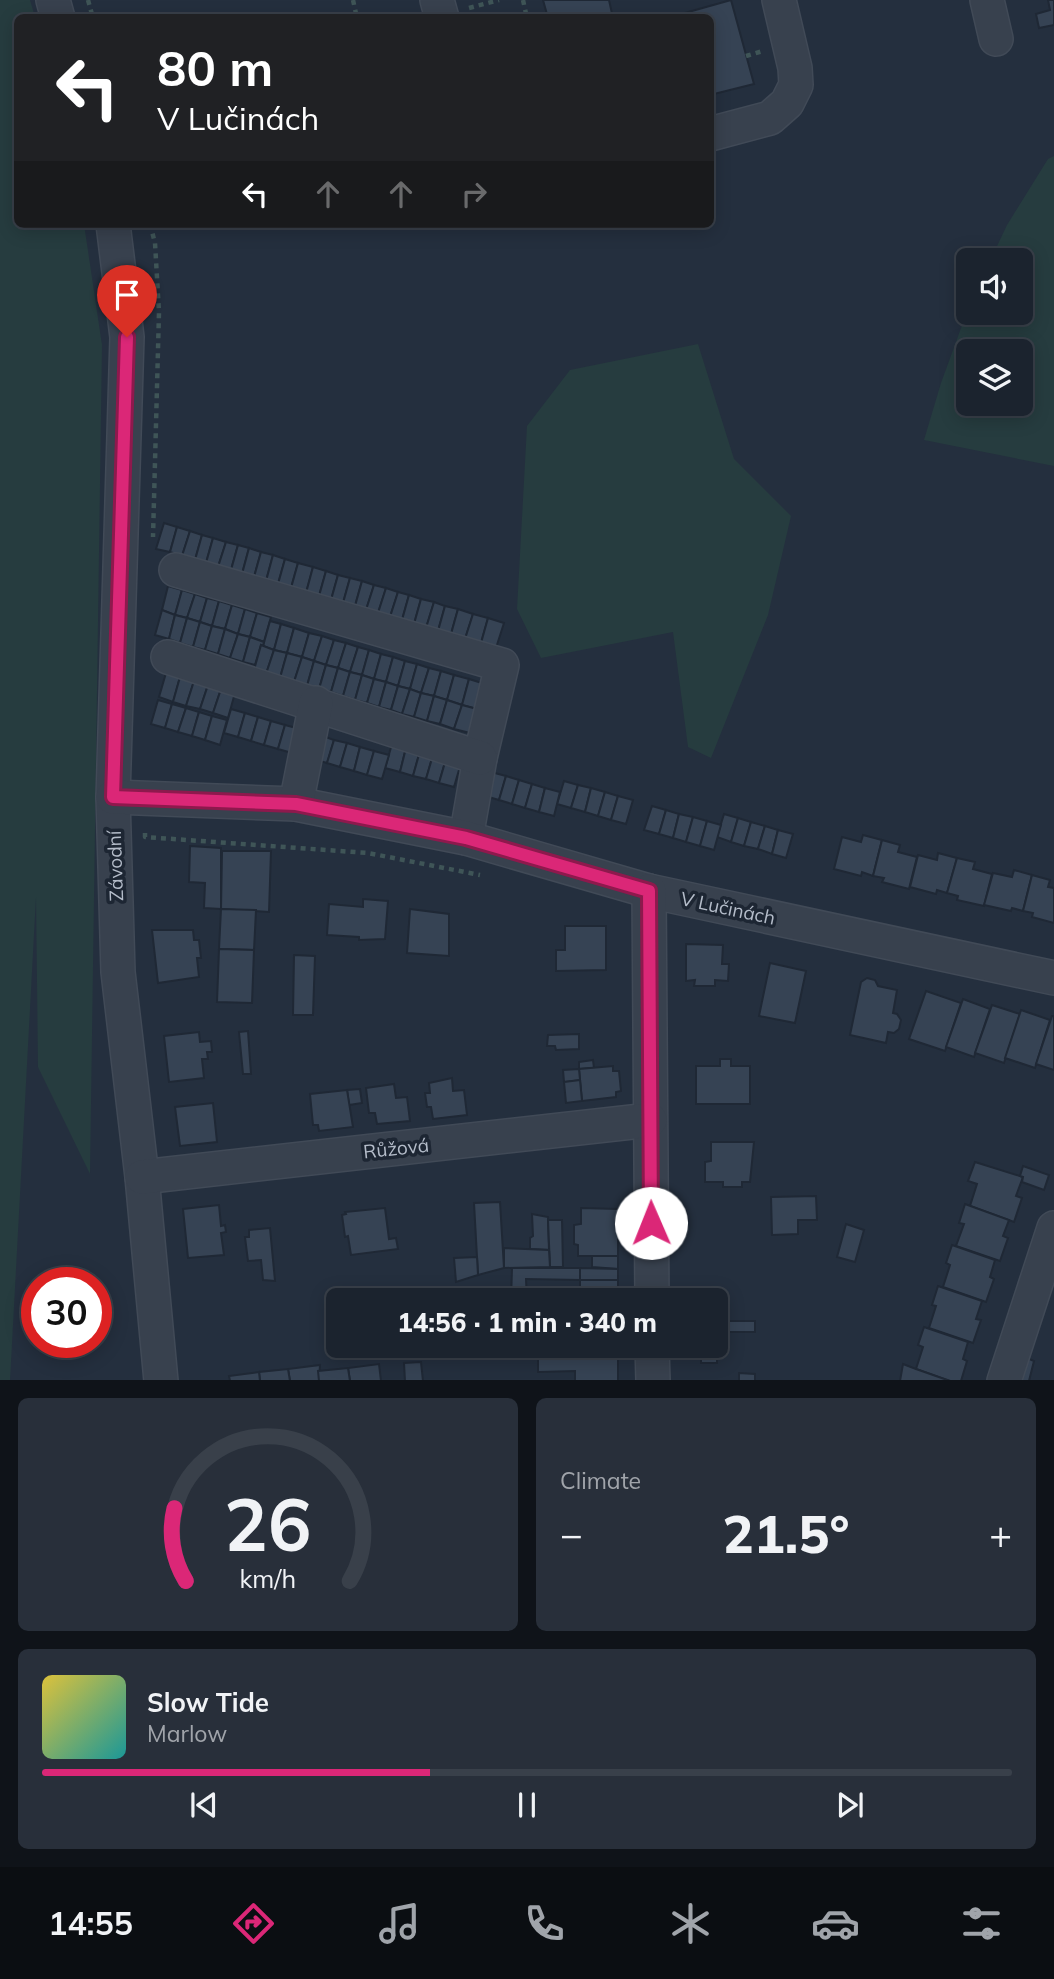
<!DOCTYPE html>
<meta charset="utf-8">
<style>
:root{--surface:#1b232e;--page:#282f3a;--text:#f1f3f6;--muted:#a0a4aa;--line:#39404a;--accent:#db2777}
body{margin:0;font-family:Mulish,sans-serif;background:var(--page);color:var(--text);height:100vh;display:flex;flex-direction:column;font-size:26px;white-space:nowrap}
*{box-sizing:border-box;margin:0}
p{font-size:23px;color:var(--muted)}
.icon{flex:none;width:38px;height:38px;fill:none;stroke:currentColor;stroke-width:2;stroke-linecap:round;stroke-linejoin:round}
.map{position:relative;height:1380px;overflow:hidden}
.sheet{display:flex;flex-direction:column;gap:18px;padding:18px;background:#0f1319;flex:1}
.sheet>*{flex:none}
.hud{position:absolute;left:14px;top:14px;width:700px;height:214px;border-radius:10px;box-shadow:0 4px 18px #0003,0 0 0 2px var(--line);background:#202124;color:#fff;overflow:hidden}
.buttons{position:absolute;left:956px;top:248px;display:grid;gap:14px}
.buttons a{display:grid;place-items:center;width:77px;height:77px;border-radius:10px;background:var(--surface);box-shadow:0 4px 18px #0003,0 0 0 2px var(--line);font-size:35px}
.speed{position:absolute;left:21px;top:1267px;display:flex;gap:14px;font-size:35px;font-weight:700;text-align:center}
.speed>*{display:grid;place-content:center;width:91px;height:91px;border-radius:50%;background:var(--surface);box-shadow:0 4px 18px #0003,0 0 0 2px var(--line);line-height:1}
.speed .limit{border:10px solid #d22;background:#fff;color:#111}
.pin{position:absolute;display:grid;place-items:center;width:60px;height:60px;color:#fff;margin:-72px -30px;border-radius:50% 50% 50% 0;rotate:-45deg;box-shadow:0 0 7px #0007}
.pin .icon{rotate:45deg}
.me{position:absolute;width:77px;margin:-38px;rotate:359deg;stroke-linejoin:round;filter:drop-shadow(0 0 5px #0008)}
.turn{display:flex;align-items:center;gap:24px;height:147px;padding:0 28px;font-size:32px}
.turn .icon{width:91px;height:91px;stroke-width:2.5}
.turn b{display:block;font-size:49px;line-height:60px}
.lanes{display:flex;align-items:center;height:66px;padding:0 28px;background:#0003;justify-content:center;gap:35px;direction:ltr}
.lanes .off{opacity:.35}
.big{font-size:52px;font-weight:800;line-height:1.1}
.sheet .card{flex:1;display:flex;flex-direction:column;justify-content:center;gap:10px;min-width:0;padding:0 24px;border-radius:10px;background:var(--page)}
.sheet .dial{align-items:center;gap:0}
.dial svg{height:182px;overflow:visible;fill:none;stroke:var(--line);stroke-width:7;stroke-linecap:round;text-anchor:middle}
.dial text{fill:var(--text);stroke:none}
.song{display:flex;align-items:center;gap:21px}
.cover{width:84px;height:84px;border-radius:10px;background:linear-gradient(135deg,hsl(50 70% 55%),hsl(180 70% 35%))}
.played{height:7px;border-radius:4px;background:linear-gradient(90deg,var(--accent) 40%,var(--line) 40%)}
.keys{display:flex;justify-content:space-around;direction:ltr}
.heat{display:flex;justify-content:space-between;align-items:center;font-size:38px;direction:ltr}
.sheet .tiles{flex:1;display:grid;gap:18px;grid-template-columns:1fr 1fr}
.card:last-child{grid-column:span 2}
.trip{position:absolute;left:326px;top:1288px;width:402px;height:70px;border-radius:10px;background:var(--surface);box-shadow:0 4px 18px #0003,0 0 0 2px var(--line);font-weight:800;line-height:70px;text-align:center}
.tab-bar{display:flex;height:112px;justify-content:space-around;align-items:center;background:#0b0e12;color:var(--muted)}
.tab-bar .icon{width:49px;height:49px}
.tab-bar .active{color:var(--accent)}
.tab-bar b{font-size:32px;color:var(--text)}
.map>svg:first-child{display:block}
.green{fill:#263c3f;fill-rule:evenodd}
.building{fill:#364354;stroke:#1f2835;stroke-width:2}
.lines{fill:none;stroke-linecap:round;stroke-linejoin:round}
.minor-casing{stroke:#414a57;stroke-width:36}
.path{stroke:#3f5557;stroke-width:4.5;stroke-dasharray:5 5;stroke-linecap:butt}
.minor{stroke:#38414e;stroke-width:33}
.route-casing{stroke:#8e194d;stroke-width:18}
.route{stroke:#db2777;stroke-width:12}
.labels{text-anchor:middle;stroke-width:7;stroke-linejoin:round;paint-order:stroke}
.street-label{font-size:19px;fill:#b4bcc9;stroke:#1d2633}
</style>
<div class="map">
<svg width="1054" height="1381" viewBox="0 0 1054 1381">
<rect width="100%" height="100%" fill="#242f3e"/>
<g class="green">
<polygon points="0,0 30,0 35,17 18,18 18,224 84,224 102,345 90,1174 38,1067 36,897 10,1381 0,1380"/>
<path d="M1054 156V466L924 440 941 383 968 309V313H1020V261H990L1007 225 1048 159ZM968 352H1020V404H968Z"/>
<polygon points="698,344 734,459 791,516 768,615 711,758 688,747 673,632 541,658 517,609 527,426 570,370"/>
</g>
<g class="building">
<polygon points="543,0 609,0 613,18 548,18"/>
<polygon points="731,0 754,84 710,95 710,18 667,18"/>
<polygon points="1048,0 1054,0 1054,25 1039,28 1036,14 1050,10"/>
<polygon points="164,523 177,527 170,552 156,549"/>
<polygon points="177,527 190,531 182,556 170,552"/>
<polygon points="190,531 202,535 195,560 182,556"/>
<polygon points="202,535 213,538 206,563 195,560"/>
<polygon points="213,538 226,542 218,567 206,563"/>
<polygon points="226,542 238,545 231,570 218,567"/>
<polygon points="238,545 249,548 242,574 231,570"/>
<polygon points="249,548 261,552 254,577 242,574"/>
<polygon points="261,552 273,555 266,581 254,577"/>
<polygon points="273,555 285,559 278,584 266,581"/>
<polygon points="285,559 298,563 291,588 278,584"/>
<polygon points="298,563 313,567 306,593 291,588"/>
<polygon points="313,567 326,571 319,596 306,593"/>
<polygon points="326,571 338,575 331,600 319,596"/>
<polygon points="338,575 350,578 343,603 331,600"/>
<polygon points="350,578 362,581 355,606 343,603"/>
<polygon points="362,581 374,585 366,610 355,606"/>
<polygon points="374,585 386,588 378,613 366,610"/>
<polygon points="168,586 182,590 175,615 162,610"/>
<polygon points="386,588 398,592 390,617 378,613"/>
<polygon points="182,590 195,594 187,618 175,615"/>
<polygon points="398,592 409,595 402,620 390,617"/>
<polygon points="195,594 207,598 200,622 187,618"/>
<polygon points="409,595 421,599 414,624 402,620"/>
<polygon points="207,598 219,601 212,626 200,622"/>
<polygon points="421,599 434,602 426,628 414,624"/>
<polygon points="219,601 232,605 225,629 212,626"/>
<polygon points="434,602 445,606 438,631 426,628"/>
<polygon points="232,605 245,609 238,634 225,629"/>
<polygon points="445,606 458,609 451,634 438,631"/>
<polygon points="245,609 257,613 250,637 238,634"/>
<polygon points="458,609 473,614 465,639 451,634"/>
<polygon points="162,610 175,615 169,639 155,635"/>
<polygon points="257,613 271,617 264,642 250,637"/>
<polygon points="473,614 488,618 481,643 465,639"/>
<polygon points="175,615 187,618 180,643 169,639"/>
<polygon points="187,618 200,622 193,647 180,643"/>
<polygon points="488,618 504,623 496,648 481,643"/>
<polygon points="270,621 281,624 274,650 263,646"/>
<polygon points="200,622 212,626 205,650 193,647"/>
<polygon points="281,624 294,628 287,653 274,650"/>
<polygon points="212,626 225,629 218,654 205,650"/>
<polygon points="294,628 309,633 302,657 287,653"/>
<polygon points="225,629 238,634 230,658 218,654"/>
<polygon points="309,633 322,636 314,661 302,657"/>
<polygon points="238,634 250,637 243,662 230,658"/>
<polygon points="322,636 334,640 326,665 314,661"/>
<polygon points="250,637 264,642 263,646 261,645 255,665 243,662"/>
<polygon points="334,640 346,643 338,668 326,665"/>
<polygon points="346,643 358,647 350,672 338,668"/>
<polygon points="261,645 274,650 266,674 254,670"/>
<polygon points="358,647 369,650 362,675 350,672"/>
<polygon points="274,650 287,653 280,678 266,674"/>
<polygon points="369,650 381,654 374,679 362,675"/>
<polygon points="287,653 302,657 294,682 280,678"/>
<polygon points="381,654 393,657 386,682 374,679"/>
<polygon points="302,657 314,661 307,686 294,682"/>
<polygon points="393,657 405,661 398,686 386,682"/>
<polygon points="314,661 326,665 319,689 307,686"/>
<polygon points="405,661 417,664 410,689 398,686"/>
<polygon points="417,664 429,668 421,693 410,689"/>
<polygon points="326,665 338,668 331,692 319,689"/>
<polygon points="338,668 350,672 343,696 331,692"/>
<polygon points="429,668 441,671 434,696 421,693"/>
<polygon points="441,671 454,675 447,700 434,696"/>
<polygon points="350,672 362,675 355,700 343,696"/>
<polygon points="166,673 180,677 173,702 159,697"/>
<polygon points="362,675 374,679 367,703 355,700"/>
<polygon points="454,675 469,679 462,705 447,700"/>
<polygon points="180,677 194,681 186,706 173,702"/>
<polygon points="374,679 386,682 379,707 367,703"/>
<polygon points="469,679 485,684 477,709 462,705"/>
<polygon points="194,681 208,685 200,709 186,706"/>
<polygon points="386,682 398,686 391,710 379,707"/>
<polygon points="208,685 221,689 213,713 200,709"/>
<polygon points="398,686 410,689 402,714 391,710"/>
<polygon points="221,689 235,693 228,718 213,713"/>
<polygon points="410,689 421,693 414,717 402,714"/>
<polygon points="421,693 434,696 427,721 414,717"/>
<polygon points="434,696 447,700 440,724 427,721"/>
<polygon points="158,700 172,704 165,728 151,724"/>
<polygon points="447,700 462,705 454,729 440,724"/>
<polygon points="172,704 186,708 178,732 165,728"/>
<polygon points="462,705 477,709 470,733 454,729"/>
<polygon points="186,708 199,712 192,736 178,732"/>
<polygon points="231,709 245,713 238,737 224,733"/>
<polygon points="199,712 212,716 205,740 192,736"/>
<polygon points="245,713 258,717 251,741 238,737"/>
<polygon points="212,716 227,720 220,745 205,740"/>
<polygon points="258,717 271,721 264,745 251,741"/>
<polygon points="271,721 285,725 278,749 264,745"/>
<polygon points="285,725 300,729 292,753 278,749"/>
<polygon points="320,735 334,740 327,763 313,759"/>
<polygon points="334,740 347,743 340,767 327,763"/>
<polygon points="347,743 360,747 354,771 340,767"/>
<polygon points="392,744 406,748 400,772 385,768"/>
<polygon points="360,747 374,751 367,775 354,771"/>
<polygon points="406,748 420,751 413,776 400,772"/>
<polygon points="374,751 389,755 382,779 367,775"/>
<polygon points="420,751 433,755 426,779 413,776"/>
<polygon points="433,755 446,759 439,783 426,779"/>
<polygon points="446,759 461,763 454,787 439,783"/>
<polygon points="491,772 506,776 499,800 485,796"/>
<polygon points="506,776 519,780 512,804 499,800"/>
<polygon points="519,780 532,784 525,808 512,804"/>
<polygon points="564,781 578,785 571,808 557,804"/>
<polygon points="532,784 545,788 539,812 525,808"/>
<polygon points="578,785 591,788 585,812 571,808"/>
<polygon points="545,788 560,792 554,816 539,812"/>
<polygon points="591,788 605,792 598,816 585,812"/>
<polygon points="605,792 618,796 611,820 598,816"/>
<polygon points="618,796 633,800 626,824 611,820"/>
<polygon points="652,806 666,810 659,834 644,830"/>
<polygon points="666,810 679,814 673,838 659,834"/>
<polygon points="679,814 693,817 686,842 673,838"/>
<polygon points="724,814 738,818 731,842 717,837"/>
<polygon points="693,817 707,821 700,846 686,842"/>
<polygon points="738,818 751,822 744,846 731,842"/>
<polygon points="707,821 721,825 714,850 700,846"/>
<polygon points="751,822 765,826 758,849 744,846"/>
<polygon points="765,826 778,830 772,854 758,849"/>
<polygon points="778,830 793,834 786,858 772,854"/>
<polygon points="863,835 882,840 873,876 862,872 861,876 834,869 842,837 861,842"/>
<polygon points="882,840 900,845 898,852 917,857 909,889 882,882 884,878 873,876"/>
<polygon points="190,846 221,848 221,909 204,908 205,883 189,882"/>
<polygon points="222,851 271,851 269,912 221,909"/>
<polygon points="938,853 957,858 947,893 937,890 936,894 910,887 918,855 937,860"/>
<polygon points="957,858 975,862 973,869 992,874 984,906 957,900 958,896 947,893"/>
<polygon points="1014,870 1032,875 1023,911 1012,908 1011,911 984,905 993,873 1012,877"/>
<polygon points="1032,875 1050,880 1048,887 1054,888 1054,923 1032,917 1033,913 1023,911"/>
<polygon points="363,899 388,901 385,939 359,940 359,937 327,935 329,904 363,907"/>
<polygon points="221,909 256,910 254,950 219,949"/>
<polygon points="410,909 449,914 449,956 407,953"/>
<polygon points="565,926 606,926 606,970 556,971 556,950 565,950"/>
<polygon points="152,930 193,930 194,940 199,940 201,958 197,958 199,977 158,983"/>
<polygon points="686,944 723,945 722,964 729,964 728,981 715,980 715,986 694,986 695,980 686,981"/>
<polygon points="219,949 254,950 252,1003 217,1002"/>
<polygon points="294,955 315,956 313,1015 293,1015"/>
<polygon points="770,963 806,971 795,1023 759,1016"/>
<polygon points="867,978 875,980 878,986 897,990 893,1013 897,1014 901,1020 899,1029 894,1033 888,1032 886,1043 850,1035 861,982"/>
<polygon points="926,991 961,1003 945,1051 909,1039"/>
<polygon points="963,999 990,1009 974,1057 946,1047"/>
<polygon points="992,1005 1020,1014 1004,1063 975,1053"/>
<polygon points="1021,1010 1050,1020 1035,1068 1005,1058"/>
<polygon points="1052,1016 1054,1016 1054,1070 1036,1064"/>
<polygon points="248,1031 251,1074 243,1074 239,1032"/>
<polygon points="199,1032 200,1042 211,1041 212,1052 207,1052 208,1059 202,1059 204,1078 169,1082 164,1036"/>
<polygon points="579,1034 579,1049 556,1050 555,1046 547,1046 548,1035"/>
<polygon points="720,1059 731,1059 731,1066 750,1066 750,1104 696,1104 696,1066 720,1066"/>
<polygon points="593,1060 594,1068 579,1069 579,1062"/>
<polygon points="613,1066 613,1071 619,1071 621,1091 616,1092 616,1097 582,1101 579,1069"/>
<polygon points="579,1069 580,1080 564,1082 563,1070"/>
<polygon points="452,1078 453,1091 464,1090 467,1115 433,1119 431,1107 427,1107 425,1093 430,1093 429,1083"/>
<polygon points="580,1080 582,1101 566,1103 564,1082"/>
<polygon points="394,1084 396,1098 407,1097 410,1121 377,1124 375,1113 369,1113 366,1088"/>
<polygon points="360,1089 362,1103 349,1105 347,1090"/>
<polygon points="347,1090 353,1127 319,1131 318,1125 313,1125 310,1094"/>
<polygon points="213,1103 217,1142 180,1146 175,1107"/>
<polygon points="711,1142 754,1142 750,1182 742,1182 742,1187 723,1187 723,1182 705,1182 705,1162 711,1161"/>
<polygon points="975,1162 1023,1177 1016,1196 1022,1198 1014,1222 970,1206 977,1184 968,1181"/>
<polygon points="1023,1166 1049,1175 1044,1190 1022,1182 1023,1177 1020,1176"/>
<polygon points="816,1196 817,1220 798,1220 798,1234 772,1235 771,1197"/>
<polygon points="500,1202 504,1268 478,1275 474,1203"/>
<polygon points="965,1204 1009,1220 1003,1236 1008,1238 1000,1261 956,1246 964,1224 959,1223"/>
<polygon points="219,1205 221,1226 225,1225 226,1232 221,1233 224,1255 188,1258 183,1209"/>
<polygon points="385,1208 389,1239 396,1238 398,1249 351,1255 348,1236 345,1237 342,1215 346,1214 345,1212"/>
<polygon points="581,1208 618,1209 618,1256 578,1256 578,1245 574,1244 574,1225 581,1224"/>
<polygon points="532,1214 548,1217 549,1250 530,1249 530,1238 533,1236"/>
<polygon points="548,1220 562,1220 563,1267 550,1267"/>
<polygon points="846,1224 864,1230 855,1262 837,1257"/>
<polygon points="270,1228 275,1281 263,1280 261,1260 248,1261 245,1237 249,1237 249,1230"/>
<polygon points="952,1245 995,1260 990,1277 994,1279 986,1302 943,1287 950,1265 946,1263"/>
<polygon points="504,1248 549,1250 550,1267 504,1268"/>
<polygon points="592,1256 618,1256 618,1269 592,1267"/>
<polygon points="477,1257 478,1275 456,1282 454,1258"/>
<polygon points="512,1268 580,1268 580,1280 526,1279 527,1300 511,1300"/>
<polygon points="580,1268 618,1269 618,1280 580,1280"/>
<rect x="580" y="1280" width="38" height="20"/>
<polygon points="938,1286 982,1301 976,1319 981,1320 973,1343 929,1328 936,1306 932,1305"/>
<polygon points="716,1321 721,1321 721,1357 717,1357 717,1363 701,1363 701,1357 684,1357 684,1346 716,1346"/>
<rect x="721" y="1321" width="34" height="11"/>
<polygon points="924,1327 968,1342 963,1359 967,1361 961,1381 950,1381 916,1369 923,1347 918,1345"/>
<rect x="497" y="1346" width="14" height="6"/>
<polygon points="538,1351 618,1351 618,1381 575,1381 575,1371 538,1372"/>
<polygon points="1027,1358 1034,1361 1029,1381 1020,1381"/>
<polygon points="421,1362 423,1381 405,1381 404,1363"/>
<polygon points="379,1364 381,1381 350,1381 348,1368"/>
<polygon points="903,1364 916,1369 950,1381 900,1381"/>
<polygon points="320,1365 319,1381 290,1381 288,1369"/>
<polygon points="348,1368 350,1381 319,1381 318,1371"/>
<polygon points="288,1369 290,1381 260,1381 259,1372"/>
<polygon points="259,1372 260,1381 230,1381 229,1376"/>
<polygon points="739,1373 755,1374 755,1381 739,1381"/>
</g>
<g class="lines">
<defs>
<g id="minor">
<polyline points="53,0 58,18"/>
<polyline points="437,0 442,18"/>
<polyline points="987,0 996,39"/>
<polyline points="710,134 770,118 787,103 796,85 795,68 779,0"/>
<polyline points="113,224 127,337 113,797 118,972 142,1177 161,1381"/>
<polyline points="176,570 502,665 480,758 466,838"/>
<polyline points="168,657 480,758"/>
<polyline points="113,797 296,804 466,838 649,891 1054,978"/>
<polyline points="296,804 316,703"/>
<polyline points="649,891 652,1300"/>
<polyline points="142,1177 650,1120"/>
<polyline points="652,1346 653,1381"/>
<polyline points="1004,1381 1054,1228"/>
</g>
</defs>
<use href="#minor" class="minor-casing"/>
<g class="path">
<polyline points="88,0 93,18"/>
<polyline points="353,0 357,18"/>
<polyline points="523,0 527,18"/>
<polyline points="469,8 499,0"/>
<polyline points="746,56 763,51"/>
<polyline points="150,224 155,243 159,312 153,537"/>
<polyline points="145,833 145,837 368,853 480,875"/>
</g>
<use href="#minor" class="minor"/>
</g>
<g class="lines">
<defs>
<polyline id="route" points="127,337 113,797 296,804 466,838 649,891 651,1223"/>
</defs>
<use href="#route" class="route-casing"/>
<use href="#route" class="route"/>
</g>
<g class="labels">
<g class="street-label">
<text transform="translate(115 866) rotate(-92)" y="7">Závodní</text>
<text transform="translate(728 908) rotate(12)" y="7">V Lučinách</text>
<text transform="translate(396 1148) rotate(-6)" y="7">Růžová</text>
</g>
</g>
</svg>
<div class="buttons">
<a><svg class="icon" aria-label="sound" viewBox="0 0 24 24"><path d="M4 9h4l5-4v14l-5-4H4zM17 9q2 3 0 6"/></svg></a>
<a><svg class="icon" aria-label="layers" viewBox="0 0 24 24"><path d="M12 4l9 5-9 5-9-5zM3 14l9 5 9-5"/></svg></a>
</div>
<div class="speed"><div class="limit">30</div></div>
<div class="pin" style="left:127px;top:337px;background:#d93025"><svg class="icon" aria-label="arrive" viewBox="0 0 24 24"><path d="M6 21V4h12l-3 4 3 4H6"/></svg></div>
<svg class="me" style="left:651px;top:1223px" viewBox="-20 -20 40 40"><circle r="19" fill="#fff"/><path d="M0-13L10 11 0 6-10 11z" fill="#db2777"/></svg>
<div class="trip">14:56 · 1 min · 340 m</div>
<div class="hud">
<div class="turn"><svg class="icon" aria-label="left" viewBox="0 0 24 24"><path d="M17 20v-9H6M10 6l-5 5 5 5"/></svg><div><b>80 m</b>V Lučinách</div></div>
<div class="lanes"><svg class="icon" aria-label="left" viewBox="0 0 24 24"><path d="M17 20v-9H6M10 6l-5 5 5 5"/></svg><svg class="icon off" aria-label="ahead" viewBox="0 0 24 24"><path d="M12 20V5M6 11l6-6 6 6"/></svg><svg class="icon off" aria-label="ahead" viewBox="0 0 24 24"><path d="M12 20V5M6 11l6-6 6 6"/></svg><svg class="icon off" aria-label="right" viewBox="0 0 24 24"><path d="M7 20v-9h11M14 6l5 5-5 5"/></svg></div>
</div>
</div>
<section class="sheet">
<div class="tiles">
<div class="card dial"><svg viewBox="0 0 100 80">
<path d="M14 69A42 42 0 1 1 86 69"/>
<path d="M14 69A42 42 0 0 1 9 37" stroke="#db2777"/>
<text x="50" y="56" font-size="32" font-weight="700">26</text>
<text x="50" y="72" font-size="11">km/h</text>
</svg></div>
<div class="card"><p>Climate</p>
<div class="heat"><a>−</a><b class="big">21.5°</b><a>+</a></div>
</div>
<div class="card">
<div class="song"><i class="cover"></i><div><b>Slow Tide</b><p>Marlow</p></div></div>
<div class="played"></div>
<div class="keys"><svg class="icon" aria-label="previous" viewBox="0 0 24 24"><path d="M18 5L8 12l10 7zM5 5v14"/></svg><svg class="icon" aria-label="pause" viewBox="0 0 24 24"><path d="M8 5v14M16 5v14"/></svg><svg class="icon" aria-label="next" viewBox="0 0 24 24"><path d="M6 5l10 7-10 7zM19 5v14"/></svg></div>
</div>
</div>
</section>
<nav class="tab-bar">
<b>14:55</b>
<svg class="icon active" aria-label="directions" viewBox="0 0 24 24"><path d="M12 3l9 9-9 9-9-9zM9 14v-3h6M13 9l2 2-2 2"/></svg>
<svg class="icon" aria-label="music" viewBox="0 0 24 24"><path d="M9 18V5l10-2v13"/><circle cx="6" cy="18" r="3"/><circle cx="16" cy="16" r="3"/></svg>
<svg class="icon" aria-label="phone" viewBox="0 0 24 24"><path d="M5 4h4l2 5-3 2q2 4 5 5l2-3 5 2v4C11 20 4 13 5 4z"/></svg>
<svg class="icon" aria-label="climate" viewBox="0 0 24 24"><path d="M12 3v18M4 7l16 10M4 17L20 7"/></svg>
<svg class="icon" aria-label="car" viewBox="0 0 24 24"><path d="M5 17H2v-5l4-1 3-4h7l3 4 3 1v5h-3M9 17h6M6 11h13"/><circle cx="7" cy="17" r="2"/><circle cx="17" cy="17" r="2"/></svg>
<svg class="icon" aria-label="filters" viewBox="0 0 24 24"><path d="M4 7h16M4 17h16"/><circle cx="9" cy="7" r="2"/><circle cx="15" cy="17" r="2"/></svg>
</nav>
